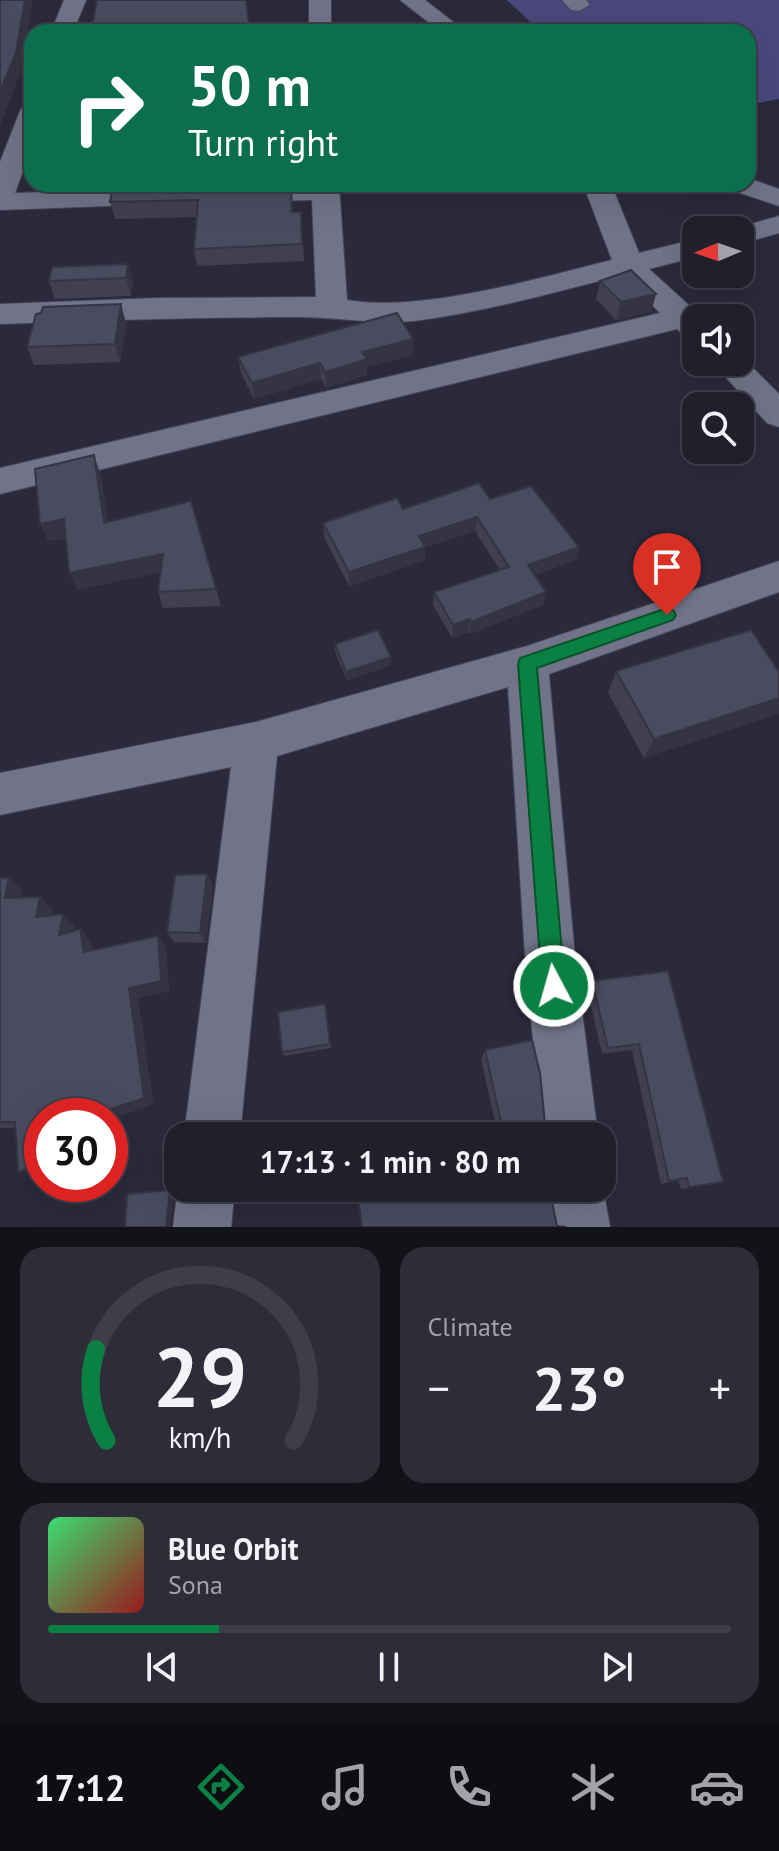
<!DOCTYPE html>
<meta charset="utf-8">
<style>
:root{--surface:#20202d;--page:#2d2d39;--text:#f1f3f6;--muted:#a2a3aa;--line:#3d3e49;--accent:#0b8043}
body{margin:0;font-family:"PT Sans",sans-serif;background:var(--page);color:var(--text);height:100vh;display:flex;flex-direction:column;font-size:30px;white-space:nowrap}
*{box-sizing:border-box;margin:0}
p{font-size:26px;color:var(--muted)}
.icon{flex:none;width:44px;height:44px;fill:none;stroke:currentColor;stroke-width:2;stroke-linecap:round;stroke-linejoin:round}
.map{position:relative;height:1227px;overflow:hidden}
.side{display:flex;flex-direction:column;gap:20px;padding:20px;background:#121219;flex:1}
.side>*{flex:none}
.guide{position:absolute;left:24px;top:24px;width:732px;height:168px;border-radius:24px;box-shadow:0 8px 32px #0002,0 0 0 2px var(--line);background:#0b6e4f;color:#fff;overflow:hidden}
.needle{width:52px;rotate:268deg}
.tools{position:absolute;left:682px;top:216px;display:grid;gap:16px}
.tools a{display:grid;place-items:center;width:72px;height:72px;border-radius:16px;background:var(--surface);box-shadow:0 8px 32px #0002,0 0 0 2px var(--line);font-size:40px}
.speed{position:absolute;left:24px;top:1098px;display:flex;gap:16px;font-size:40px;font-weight:700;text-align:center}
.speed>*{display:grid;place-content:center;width:104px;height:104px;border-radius:50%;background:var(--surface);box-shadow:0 8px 32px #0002,0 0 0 2px var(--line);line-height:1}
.speed .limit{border:12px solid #d22;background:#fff;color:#111}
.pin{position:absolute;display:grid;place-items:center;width:68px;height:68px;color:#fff;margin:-82px -34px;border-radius:50% 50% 50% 0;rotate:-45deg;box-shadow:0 0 8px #0007}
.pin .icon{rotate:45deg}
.me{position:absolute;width:88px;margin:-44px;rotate:354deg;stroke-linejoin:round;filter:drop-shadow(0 0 6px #0008)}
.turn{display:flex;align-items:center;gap:28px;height:168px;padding:0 32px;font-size:36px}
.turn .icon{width:104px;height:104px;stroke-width:2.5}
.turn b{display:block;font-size:56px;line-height:68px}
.big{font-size:60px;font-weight:700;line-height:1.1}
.side .widget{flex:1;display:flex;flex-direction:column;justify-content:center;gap:12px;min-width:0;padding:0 28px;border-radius:24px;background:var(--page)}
.side .dial{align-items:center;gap:0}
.dial svg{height:208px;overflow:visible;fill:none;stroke:var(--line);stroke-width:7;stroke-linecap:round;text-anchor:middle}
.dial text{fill:var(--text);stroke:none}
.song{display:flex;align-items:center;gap:24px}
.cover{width:96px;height:96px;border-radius:12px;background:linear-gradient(135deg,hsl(140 70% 55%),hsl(0 70% 35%))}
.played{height:8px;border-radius:4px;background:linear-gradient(90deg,var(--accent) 25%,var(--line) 25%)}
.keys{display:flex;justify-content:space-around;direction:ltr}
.heat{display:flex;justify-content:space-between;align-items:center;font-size:44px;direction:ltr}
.side .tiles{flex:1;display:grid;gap:20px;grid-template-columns:1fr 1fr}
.widget:last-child{grid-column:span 2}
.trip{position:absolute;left:164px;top:1122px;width:452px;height:80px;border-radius:24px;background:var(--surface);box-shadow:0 8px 32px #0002,0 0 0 2px var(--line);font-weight:700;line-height:80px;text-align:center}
.menu{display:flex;height:128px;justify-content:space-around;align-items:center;background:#0d0d12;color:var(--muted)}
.menu .icon{width:56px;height:56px}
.menu .current{color:var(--accent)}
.menu b{font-size:36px;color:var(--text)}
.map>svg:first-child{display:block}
.green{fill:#4a487c}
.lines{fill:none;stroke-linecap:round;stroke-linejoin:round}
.minor-casing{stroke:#454554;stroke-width:2}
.minor{fill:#727388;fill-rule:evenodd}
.wall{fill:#404052}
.shaded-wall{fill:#343442}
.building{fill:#4a4b5f;stroke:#343442;stroke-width:2}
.route{fill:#0b8043;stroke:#07532c;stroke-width:2}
</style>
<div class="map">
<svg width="779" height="1227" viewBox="0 0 779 1227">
<rect width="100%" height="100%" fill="#2a2a3c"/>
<polygon class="green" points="507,0 779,0 779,99 748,105 748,32 541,32"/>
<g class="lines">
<defs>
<g id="minor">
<polygon points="64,0 86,0 73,32 51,32"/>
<rect x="309" y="0" width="22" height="32"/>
<polygon points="400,0 425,0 466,32 441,32"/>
<polygon points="562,0 586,0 590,5 579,11 571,10"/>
<polygon points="32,104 32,146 15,193 164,188 174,190 178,196 174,202 164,204 0,210 0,162 20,111 23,106"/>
<polygon points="748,178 779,189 779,206 731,190 727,184 748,184"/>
<path d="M339 184 347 300C420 313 539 278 612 260L583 184H611L639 253 696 239V257L649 269 703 318H696V339L685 336 677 329 0 494V468L660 313 622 275C553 293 484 312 414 321 375 325 337 317 298 317 199 317 100 320 0 324V304L157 298 316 297 312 200 236 202 226 200 222 194 226 188 236 186Z"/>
<polygon points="779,216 779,233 740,244 740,230 729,230"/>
<polygon points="740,355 779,394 779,427 767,423 712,362 740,362"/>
<polygon points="779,561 779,592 549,674 575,956 598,1136 542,1136 525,956 508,687 277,756 240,1136 184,1136 231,767 0,815 0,773 256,722 527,646"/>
<polygon points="602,1182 610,1227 552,1227 547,1188 602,1188"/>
<polygon points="178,1186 235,1188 231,1227 173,1227"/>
</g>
</defs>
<use href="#minor" class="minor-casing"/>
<use href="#minor" class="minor"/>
</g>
<g class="wall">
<polygon points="97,0 250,32 94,32 92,26"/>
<polygon points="81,184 231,184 82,188"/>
<polygon points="291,186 293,212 302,229 304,261 197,266 194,249 197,217 115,219 110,202"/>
<polygon points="128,264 133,282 131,296 55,299 49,281"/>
<polygon points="600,281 656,294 651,312 616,320 596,299"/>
<polygon points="126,323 120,362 34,365 27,347"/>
<polygon points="413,355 367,367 367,375 326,388 321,379 254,399 241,373 238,357"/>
<polygon points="100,473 108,522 191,501 221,606 163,608 158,592 160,572 77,590 66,538 48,541"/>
<polygon points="490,499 579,547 575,560 535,575 546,592 543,605 470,634 468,632 452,638 433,605 434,592 500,570 475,531 425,547 425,560 349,586 324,537 323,523 403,509"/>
<polygon points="751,630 644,758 608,693 616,671"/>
<polygon points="335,644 391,657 391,665 347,680 335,652"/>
<polygon points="207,874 213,886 206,943 174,942 167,932"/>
<polygon points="0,878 9,878 22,891 20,897 40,897 52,909 50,916 74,926 73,931 80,929 90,941 92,950 158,936 166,947 169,991 138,998 153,1104 119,1116 125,1162 110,1167 110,1116 42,1172 33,1175 15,1128 0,1128"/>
<polygon points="668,971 723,1182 714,1184 681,1189 678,1180 661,1184 632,1050 602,1054 587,988 592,981"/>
<polygon points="325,1004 331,1048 284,1056 282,1052"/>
<polygon points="485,1050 545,1124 538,1130 539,1136 498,1136 481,1059"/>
</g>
<g class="shaded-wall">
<polygon points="25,0 33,0 21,72 0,126 0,91"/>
<polygon points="128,264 133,282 131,296 126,278"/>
<polygon points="656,294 651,312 616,320 621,302"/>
<polygon points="121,304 126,323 120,362 115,344"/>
<polygon points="413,339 413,355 367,367 367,375 326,388 325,372 362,352"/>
<polygon points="320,363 321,379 254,399 252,383"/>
<polygon points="94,455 100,473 111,540 104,523"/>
<polygon points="477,517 475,531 418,549 419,536"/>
<polygon points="64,519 71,536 48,541 40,524"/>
<polygon points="425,547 425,560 349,586 349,572"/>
<polygon points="579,547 575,560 525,579 528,565"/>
<polygon points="163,554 168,571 77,590 69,573"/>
<polygon points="546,592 543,605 470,634 471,622"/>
<polygon points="470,619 468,632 452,638 453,625"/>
<polygon points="391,657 391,665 347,680 346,672"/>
<polygon points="779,698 779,714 644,758 654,739"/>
<polygon points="207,874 213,886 206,943 200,933"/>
<polygon points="9,878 22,891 18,910 5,898"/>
<polygon points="40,897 52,909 48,929 36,917"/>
<polygon points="63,914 74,926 71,947 59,935"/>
<polygon points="80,929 90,941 94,963 84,952"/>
<polygon points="158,936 166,947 169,991 138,998 153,1104 119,1116 125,1162 110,1167 110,1116 109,1116 108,1110 129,988"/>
<polygon points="41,1164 42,1172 33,1175 18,1172"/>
<polygon points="170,1190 174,1191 170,1227 166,1227"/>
</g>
<g class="building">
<polygon points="0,0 25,0 16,53 0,91"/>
<polygon points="97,0 246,0 250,32 103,32 103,26 92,26"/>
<polygon points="291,186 292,212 301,212 302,244 194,249 198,200 110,202 112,192"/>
<polygon points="128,264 126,278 49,281 52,267"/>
<polygon points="631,270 656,294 621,302 600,281"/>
<polygon points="121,304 115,344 27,347 36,314 41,313 43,307"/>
<polygon points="397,313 413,339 362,352 367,359 325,372 320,363 252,383 238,357"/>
<polygon points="94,455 104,523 191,501 216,589 158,592 163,554 69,573 64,519 40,524 35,469"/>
<polygon points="479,483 490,499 531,486 579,547 528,565 546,592 471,622 470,619 453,625 434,592 509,567 477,517 419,536 425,547 349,572 323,523 397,498 403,509"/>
<polygon points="378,630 391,657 346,672 335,644"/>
<polygon points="751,630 779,672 779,698 654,739 616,671"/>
<polygon points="207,874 200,933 167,932 175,875"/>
<polygon points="0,878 9,878 5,898 40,897 36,917 63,914 59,935 80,929 84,952 158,936 161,981 129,988 144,1098 108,1110 109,1116 42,1116 42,1170 41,1164 18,1172 15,1122 0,1122"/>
<polygon points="668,971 723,1182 689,1187 687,1178 669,1181 639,1044 608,1048 592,981"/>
<polygon points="325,1004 330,1044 282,1052 278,1012"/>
<polygon points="532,1040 540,1073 545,1124 537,1126 539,1136 504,1136 485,1050"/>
<polygon points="110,1126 114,1158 110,1160"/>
<polygon points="360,1188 549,1188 557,1226 566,1227 362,1227 357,1189"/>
<polygon points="170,1190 166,1227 125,1227 127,1194"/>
</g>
<polygon class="route" points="667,608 673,610 676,615 673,620 537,668 565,986 562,994 554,997 545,994 542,986 518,664 520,658"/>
</svg>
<div class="tools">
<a><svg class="needle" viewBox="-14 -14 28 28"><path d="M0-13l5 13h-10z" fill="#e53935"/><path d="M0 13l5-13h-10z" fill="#a2a3aa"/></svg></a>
<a><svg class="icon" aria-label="sound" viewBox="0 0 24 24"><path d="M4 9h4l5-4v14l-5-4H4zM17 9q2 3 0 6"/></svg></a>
<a><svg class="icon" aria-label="search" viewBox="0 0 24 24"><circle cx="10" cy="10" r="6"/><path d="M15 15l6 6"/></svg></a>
</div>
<div class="speed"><div class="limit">30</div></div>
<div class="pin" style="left:667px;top:615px;background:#d93025"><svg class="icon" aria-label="arrive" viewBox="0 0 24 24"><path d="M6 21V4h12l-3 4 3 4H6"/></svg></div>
<svg class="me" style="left:554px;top:986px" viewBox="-20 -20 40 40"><circle r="17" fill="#0b8043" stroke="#fff" stroke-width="3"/><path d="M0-11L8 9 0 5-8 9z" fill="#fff"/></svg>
<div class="trip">17:13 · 1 min · 80 m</div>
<div class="guide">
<div class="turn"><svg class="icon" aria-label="right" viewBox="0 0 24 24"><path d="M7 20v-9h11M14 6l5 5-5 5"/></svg><div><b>50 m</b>Turn right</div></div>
</div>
</div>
<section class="side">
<div class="tiles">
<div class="widget dial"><svg viewBox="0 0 100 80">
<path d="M14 69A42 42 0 1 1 86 69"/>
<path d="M14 69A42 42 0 0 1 10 34" stroke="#0b8043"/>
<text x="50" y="56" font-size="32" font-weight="700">29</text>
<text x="50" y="72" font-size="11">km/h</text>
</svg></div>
<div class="widget"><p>Climate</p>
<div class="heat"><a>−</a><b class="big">23°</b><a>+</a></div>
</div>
<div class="widget">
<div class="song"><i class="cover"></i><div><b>Blue Orbit</b><p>Sona</p></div></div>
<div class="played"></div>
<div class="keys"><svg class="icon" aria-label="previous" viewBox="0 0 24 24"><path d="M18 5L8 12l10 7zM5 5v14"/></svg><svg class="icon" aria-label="pause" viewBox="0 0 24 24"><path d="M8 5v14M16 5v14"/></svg><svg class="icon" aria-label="next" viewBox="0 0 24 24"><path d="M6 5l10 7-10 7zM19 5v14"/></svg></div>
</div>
</div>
</section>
<nav class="menu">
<b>17:12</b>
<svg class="icon current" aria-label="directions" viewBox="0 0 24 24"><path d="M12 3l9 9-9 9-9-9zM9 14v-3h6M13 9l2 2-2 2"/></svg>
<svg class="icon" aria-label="music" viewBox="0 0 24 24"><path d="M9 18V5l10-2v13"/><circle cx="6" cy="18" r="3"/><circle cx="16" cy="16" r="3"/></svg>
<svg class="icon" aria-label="phone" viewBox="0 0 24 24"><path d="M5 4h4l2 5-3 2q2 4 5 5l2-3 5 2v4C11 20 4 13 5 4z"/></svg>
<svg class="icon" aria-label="climate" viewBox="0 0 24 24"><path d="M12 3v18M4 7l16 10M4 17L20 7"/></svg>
<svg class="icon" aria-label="car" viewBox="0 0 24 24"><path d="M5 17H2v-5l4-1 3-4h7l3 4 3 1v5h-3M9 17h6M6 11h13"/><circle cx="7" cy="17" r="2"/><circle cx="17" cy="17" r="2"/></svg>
</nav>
